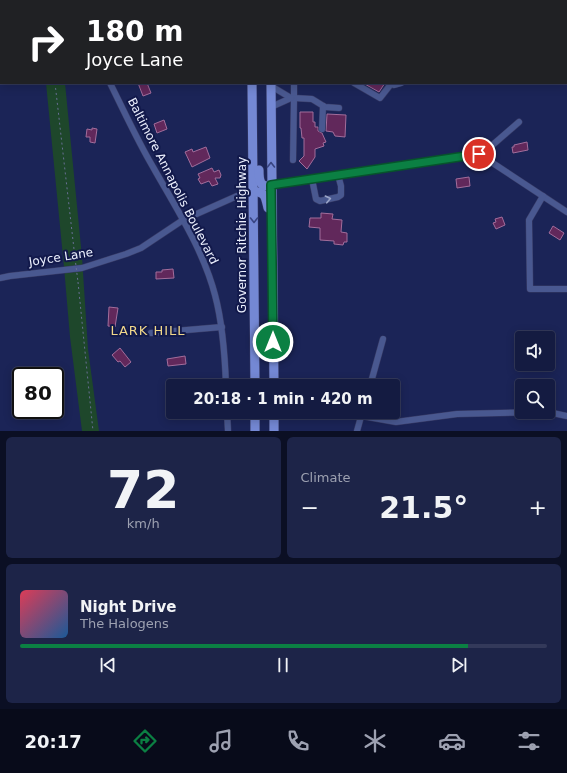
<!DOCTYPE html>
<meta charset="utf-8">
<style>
:root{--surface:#141b41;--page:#1d2448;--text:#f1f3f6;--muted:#9da1b1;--line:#33395a;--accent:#0b8043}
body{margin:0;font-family:"DejaVu Sans",sans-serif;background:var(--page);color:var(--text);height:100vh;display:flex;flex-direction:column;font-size:15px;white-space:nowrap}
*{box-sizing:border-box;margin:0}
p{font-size:13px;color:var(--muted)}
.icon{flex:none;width:22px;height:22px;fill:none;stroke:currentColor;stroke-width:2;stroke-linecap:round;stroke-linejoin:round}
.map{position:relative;height:431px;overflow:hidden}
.drawer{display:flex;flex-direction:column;gap:6px;padding:6px;background:#0b0f24;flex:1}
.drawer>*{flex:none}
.banner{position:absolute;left:0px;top:0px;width:567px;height:84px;box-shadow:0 2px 10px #0003,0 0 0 1px var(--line);background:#202124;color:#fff;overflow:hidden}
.fabs{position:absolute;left:515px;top:331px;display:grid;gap:8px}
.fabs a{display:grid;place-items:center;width:40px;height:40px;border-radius:4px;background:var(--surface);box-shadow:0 2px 10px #0003,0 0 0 1px var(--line);font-size:20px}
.speed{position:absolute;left:12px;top:367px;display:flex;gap:8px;font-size:20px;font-weight:700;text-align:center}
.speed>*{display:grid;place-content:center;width:52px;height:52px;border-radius:50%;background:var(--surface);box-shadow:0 2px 10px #0003,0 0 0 1px var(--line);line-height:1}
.speed .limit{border:2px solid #111;border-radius:6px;background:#fff;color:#111}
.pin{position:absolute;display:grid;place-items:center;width:34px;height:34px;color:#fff;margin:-17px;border:2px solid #fff;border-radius:50%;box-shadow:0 1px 4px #0007}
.me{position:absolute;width:44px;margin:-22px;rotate:0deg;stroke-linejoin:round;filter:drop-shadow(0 0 3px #0008)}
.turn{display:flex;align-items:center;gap:14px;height:84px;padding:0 20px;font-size:18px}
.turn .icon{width:52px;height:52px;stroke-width:2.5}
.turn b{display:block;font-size:28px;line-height:34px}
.big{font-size:30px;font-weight:800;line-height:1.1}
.drawer .tile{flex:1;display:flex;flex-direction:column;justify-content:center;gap:6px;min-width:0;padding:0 14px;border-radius:6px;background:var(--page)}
.drawer .dial{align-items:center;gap:0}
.dial b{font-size:52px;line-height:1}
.song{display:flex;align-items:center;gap:12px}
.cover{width:48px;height:48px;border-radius:6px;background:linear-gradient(135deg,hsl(350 70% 55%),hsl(210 70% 35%))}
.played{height:4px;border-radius:2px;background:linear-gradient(90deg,var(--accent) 85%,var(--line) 85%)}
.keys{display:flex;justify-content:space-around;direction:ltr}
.heat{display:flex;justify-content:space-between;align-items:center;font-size:22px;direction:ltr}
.drawer .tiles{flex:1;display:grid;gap:6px;grid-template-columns:1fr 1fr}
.tile:last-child{grid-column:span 2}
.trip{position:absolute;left:166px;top:379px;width:234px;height:40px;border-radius:4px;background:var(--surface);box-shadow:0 2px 10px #0003,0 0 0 1px var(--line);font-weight:800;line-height:40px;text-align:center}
.tab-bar{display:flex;height:64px;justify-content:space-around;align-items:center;background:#080b1a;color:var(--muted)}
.tab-bar .icon{width:28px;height:28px}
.tab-bar .current{color:var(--accent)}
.tab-bar b{font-size:18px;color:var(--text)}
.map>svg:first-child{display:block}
.green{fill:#1e472b}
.building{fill:#61285b;stroke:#a26d9b}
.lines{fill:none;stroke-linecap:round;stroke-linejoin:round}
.minor-casing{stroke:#393c66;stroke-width:7}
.highway-casing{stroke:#393c66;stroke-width:10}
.path{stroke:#697096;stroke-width:1;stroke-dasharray:2 3;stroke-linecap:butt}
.minor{stroke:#495890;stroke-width:6}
.highway{stroke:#7488d4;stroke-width:9}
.path-bridge{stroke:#697096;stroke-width:1;stroke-dasharray:2 3;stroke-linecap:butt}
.oneway{stroke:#394582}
.oneway2{stroke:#9aa4c7}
.route-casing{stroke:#07532c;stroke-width:10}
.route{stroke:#0b8043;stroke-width:7}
.labels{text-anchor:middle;stroke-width:4;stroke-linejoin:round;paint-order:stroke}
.street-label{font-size:12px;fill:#ecf0fe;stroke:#12194b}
.neighbourhood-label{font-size:13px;letter-spacing:1px;fill:#f1d88b;stroke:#12194b}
</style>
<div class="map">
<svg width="567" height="431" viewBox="0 0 567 431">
<rect width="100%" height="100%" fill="#1b2457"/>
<polygon class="green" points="46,83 65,83 82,257 88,349 99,431 82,431 70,337 64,267"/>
<g class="building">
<polygon points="138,83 147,83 151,93 143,96"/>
<polygon points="363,83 385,83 379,92"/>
<polygon points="300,112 313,112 313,122 315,122 315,127 318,127 318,131 322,133 326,142 323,143 324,146 315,149 315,157 307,169 299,161 304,156 304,138 302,138 301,128 300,128"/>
<polygon points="327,114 346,115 345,137 335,136 333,132 326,131"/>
<polygon points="164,120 167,129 157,133 154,124"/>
<polygon points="92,128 97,129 95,143 90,142 90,137 86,137 87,129 92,130"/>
<polygon points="527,142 528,150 513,153 512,147 514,147 514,145"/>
<polygon points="206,147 210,158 192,167 185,152 192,149 193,152"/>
<polygon points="212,168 214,172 219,170 221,175 220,178 215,178 218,184 212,186 209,181 201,184 198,179 200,178 198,174"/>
<polygon points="469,177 470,186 457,188 456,179"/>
<polygon points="321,213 333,214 332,219 342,220 341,232 347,233 347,242 344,242 343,245 334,244 334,241 320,240 320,228 309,227 310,218 321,218"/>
<polygon points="502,217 505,225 496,229 493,223 496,222 495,219"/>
<polygon points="553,226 564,233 560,240 549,233"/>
<polygon points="173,269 174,278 156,279 156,272 162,272 162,270"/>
<polygon points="109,307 118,308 115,327 108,326"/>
<polygon points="120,348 131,362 125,367 120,361 118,362 112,355"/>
<polygon points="185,356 186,364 168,366 167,359"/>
</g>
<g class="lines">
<defs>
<g id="minor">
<polyline points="72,0 72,1"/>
<path d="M110 83C124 111 137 140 153 167 176 208 203 249 215 295 223 325 225 356 226 386"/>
<polyline points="294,83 294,98 312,99 325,107 339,108"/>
<polyline points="354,83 380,98 391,84"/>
<polyline points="390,83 394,85 401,83"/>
<polyline points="271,86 291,98 294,98 293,160"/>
<polyline points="271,107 291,98"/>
<polyline points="322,129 323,106"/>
<polyline points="481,155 519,122"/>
<polyline points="312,179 316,199 320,201 338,197 341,195 341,186 338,175"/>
<polyline points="271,185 479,154 567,212"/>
<polyline points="543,196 529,220 530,289 567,289"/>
<polyline points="0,278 10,276 82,268 126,254 141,248 183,220 237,196 253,191"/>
<polyline points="151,333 222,327"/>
<polyline points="370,386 383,339"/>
<polyline points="227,412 228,431"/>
<polyline points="548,412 567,416"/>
<polyline points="362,416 396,422 457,414 547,412"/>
<polyline points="357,431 362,413"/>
</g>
<g id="highway">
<polyline points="251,0 251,1"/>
<polyline points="270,0 270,1"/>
<polyline points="252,83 255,386"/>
<polyline points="271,83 274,386"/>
<path d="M259 170C259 180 260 189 271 185"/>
<path d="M253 191C266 193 265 196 268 208"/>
<polyline points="255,412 255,431"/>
<polyline points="274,412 274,431"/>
</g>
</defs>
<use href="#minor" class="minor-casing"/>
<use href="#highway" class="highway-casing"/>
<g class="path">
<polyline points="46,0 46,1"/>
<polyline points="55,83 75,258"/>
<polyline points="78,282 93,431"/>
</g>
<use href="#minor" class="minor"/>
<use href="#highway" class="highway"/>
<polyline class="path-bridge" points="75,258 78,282"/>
</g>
<defs><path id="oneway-chevron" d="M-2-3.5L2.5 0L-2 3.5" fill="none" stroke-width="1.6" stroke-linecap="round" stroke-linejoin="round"/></defs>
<g class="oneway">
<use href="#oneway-chevron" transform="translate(271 165) rotate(-90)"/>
<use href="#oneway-chevron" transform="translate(254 220) rotate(90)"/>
</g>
<use class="oneway2" href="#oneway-chevron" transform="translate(328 199) rotate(-12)"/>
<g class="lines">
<defs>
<polyline id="route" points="273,342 271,185 479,154"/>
</defs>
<use href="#route" class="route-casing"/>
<use href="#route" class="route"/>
</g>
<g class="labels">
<g class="street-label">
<text transform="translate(173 181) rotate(63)" y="4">Baltimore Annapolis Boulevard</text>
<text transform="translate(242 235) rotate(-90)" y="4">Governor Ritchie Highway</text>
<text transform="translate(61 257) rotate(-9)" y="4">Joyce Lane</text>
</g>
<g class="neighbourhood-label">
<text x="148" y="335">LARK HILL</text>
</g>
</g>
</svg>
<div class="fabs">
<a><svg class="icon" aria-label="sound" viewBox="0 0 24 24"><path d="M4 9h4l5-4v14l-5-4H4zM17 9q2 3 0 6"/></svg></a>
<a><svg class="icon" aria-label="search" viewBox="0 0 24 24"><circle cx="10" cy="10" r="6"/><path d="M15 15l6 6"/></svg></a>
</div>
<div class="speed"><div class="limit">80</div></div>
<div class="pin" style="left:479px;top:154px;background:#d93025"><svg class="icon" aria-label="arrive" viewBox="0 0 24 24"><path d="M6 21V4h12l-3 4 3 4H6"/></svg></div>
<svg class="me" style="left:273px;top:342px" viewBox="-20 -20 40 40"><circle r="17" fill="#0b8043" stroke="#fff" stroke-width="3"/><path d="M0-11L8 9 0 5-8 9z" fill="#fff"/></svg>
<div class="trip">20:18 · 1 min · 420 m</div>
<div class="banner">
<div class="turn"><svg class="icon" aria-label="right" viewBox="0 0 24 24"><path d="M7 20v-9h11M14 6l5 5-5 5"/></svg><div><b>180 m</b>Joyce Lane</div></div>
</div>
</div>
<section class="drawer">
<div class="tiles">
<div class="tile dial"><b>72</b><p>km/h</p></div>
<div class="tile"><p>Climate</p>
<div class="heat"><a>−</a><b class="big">21.5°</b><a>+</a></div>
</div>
<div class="tile">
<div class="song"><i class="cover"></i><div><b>Night Drive</b><p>The Halogens</p></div></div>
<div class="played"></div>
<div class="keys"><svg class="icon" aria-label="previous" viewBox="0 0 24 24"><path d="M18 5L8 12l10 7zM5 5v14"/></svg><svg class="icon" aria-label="pause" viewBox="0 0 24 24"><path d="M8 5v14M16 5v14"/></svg><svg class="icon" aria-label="next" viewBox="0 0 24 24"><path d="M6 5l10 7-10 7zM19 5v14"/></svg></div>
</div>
</div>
</section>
<nav class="tab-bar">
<b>20:17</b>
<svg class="icon current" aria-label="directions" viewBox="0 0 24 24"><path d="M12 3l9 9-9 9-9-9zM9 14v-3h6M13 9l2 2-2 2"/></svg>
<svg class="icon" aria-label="music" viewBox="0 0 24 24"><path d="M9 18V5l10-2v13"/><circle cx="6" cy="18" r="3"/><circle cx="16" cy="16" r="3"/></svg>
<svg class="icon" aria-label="phone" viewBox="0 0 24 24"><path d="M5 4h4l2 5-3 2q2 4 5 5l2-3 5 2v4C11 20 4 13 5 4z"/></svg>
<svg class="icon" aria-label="climate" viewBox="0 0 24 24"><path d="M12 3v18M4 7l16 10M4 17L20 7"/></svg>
<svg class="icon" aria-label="car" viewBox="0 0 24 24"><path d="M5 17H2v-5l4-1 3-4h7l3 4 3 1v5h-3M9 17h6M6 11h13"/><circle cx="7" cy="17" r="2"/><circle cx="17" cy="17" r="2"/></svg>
<svg class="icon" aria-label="filters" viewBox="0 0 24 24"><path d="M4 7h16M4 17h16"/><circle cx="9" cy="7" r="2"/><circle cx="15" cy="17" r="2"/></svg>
</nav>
